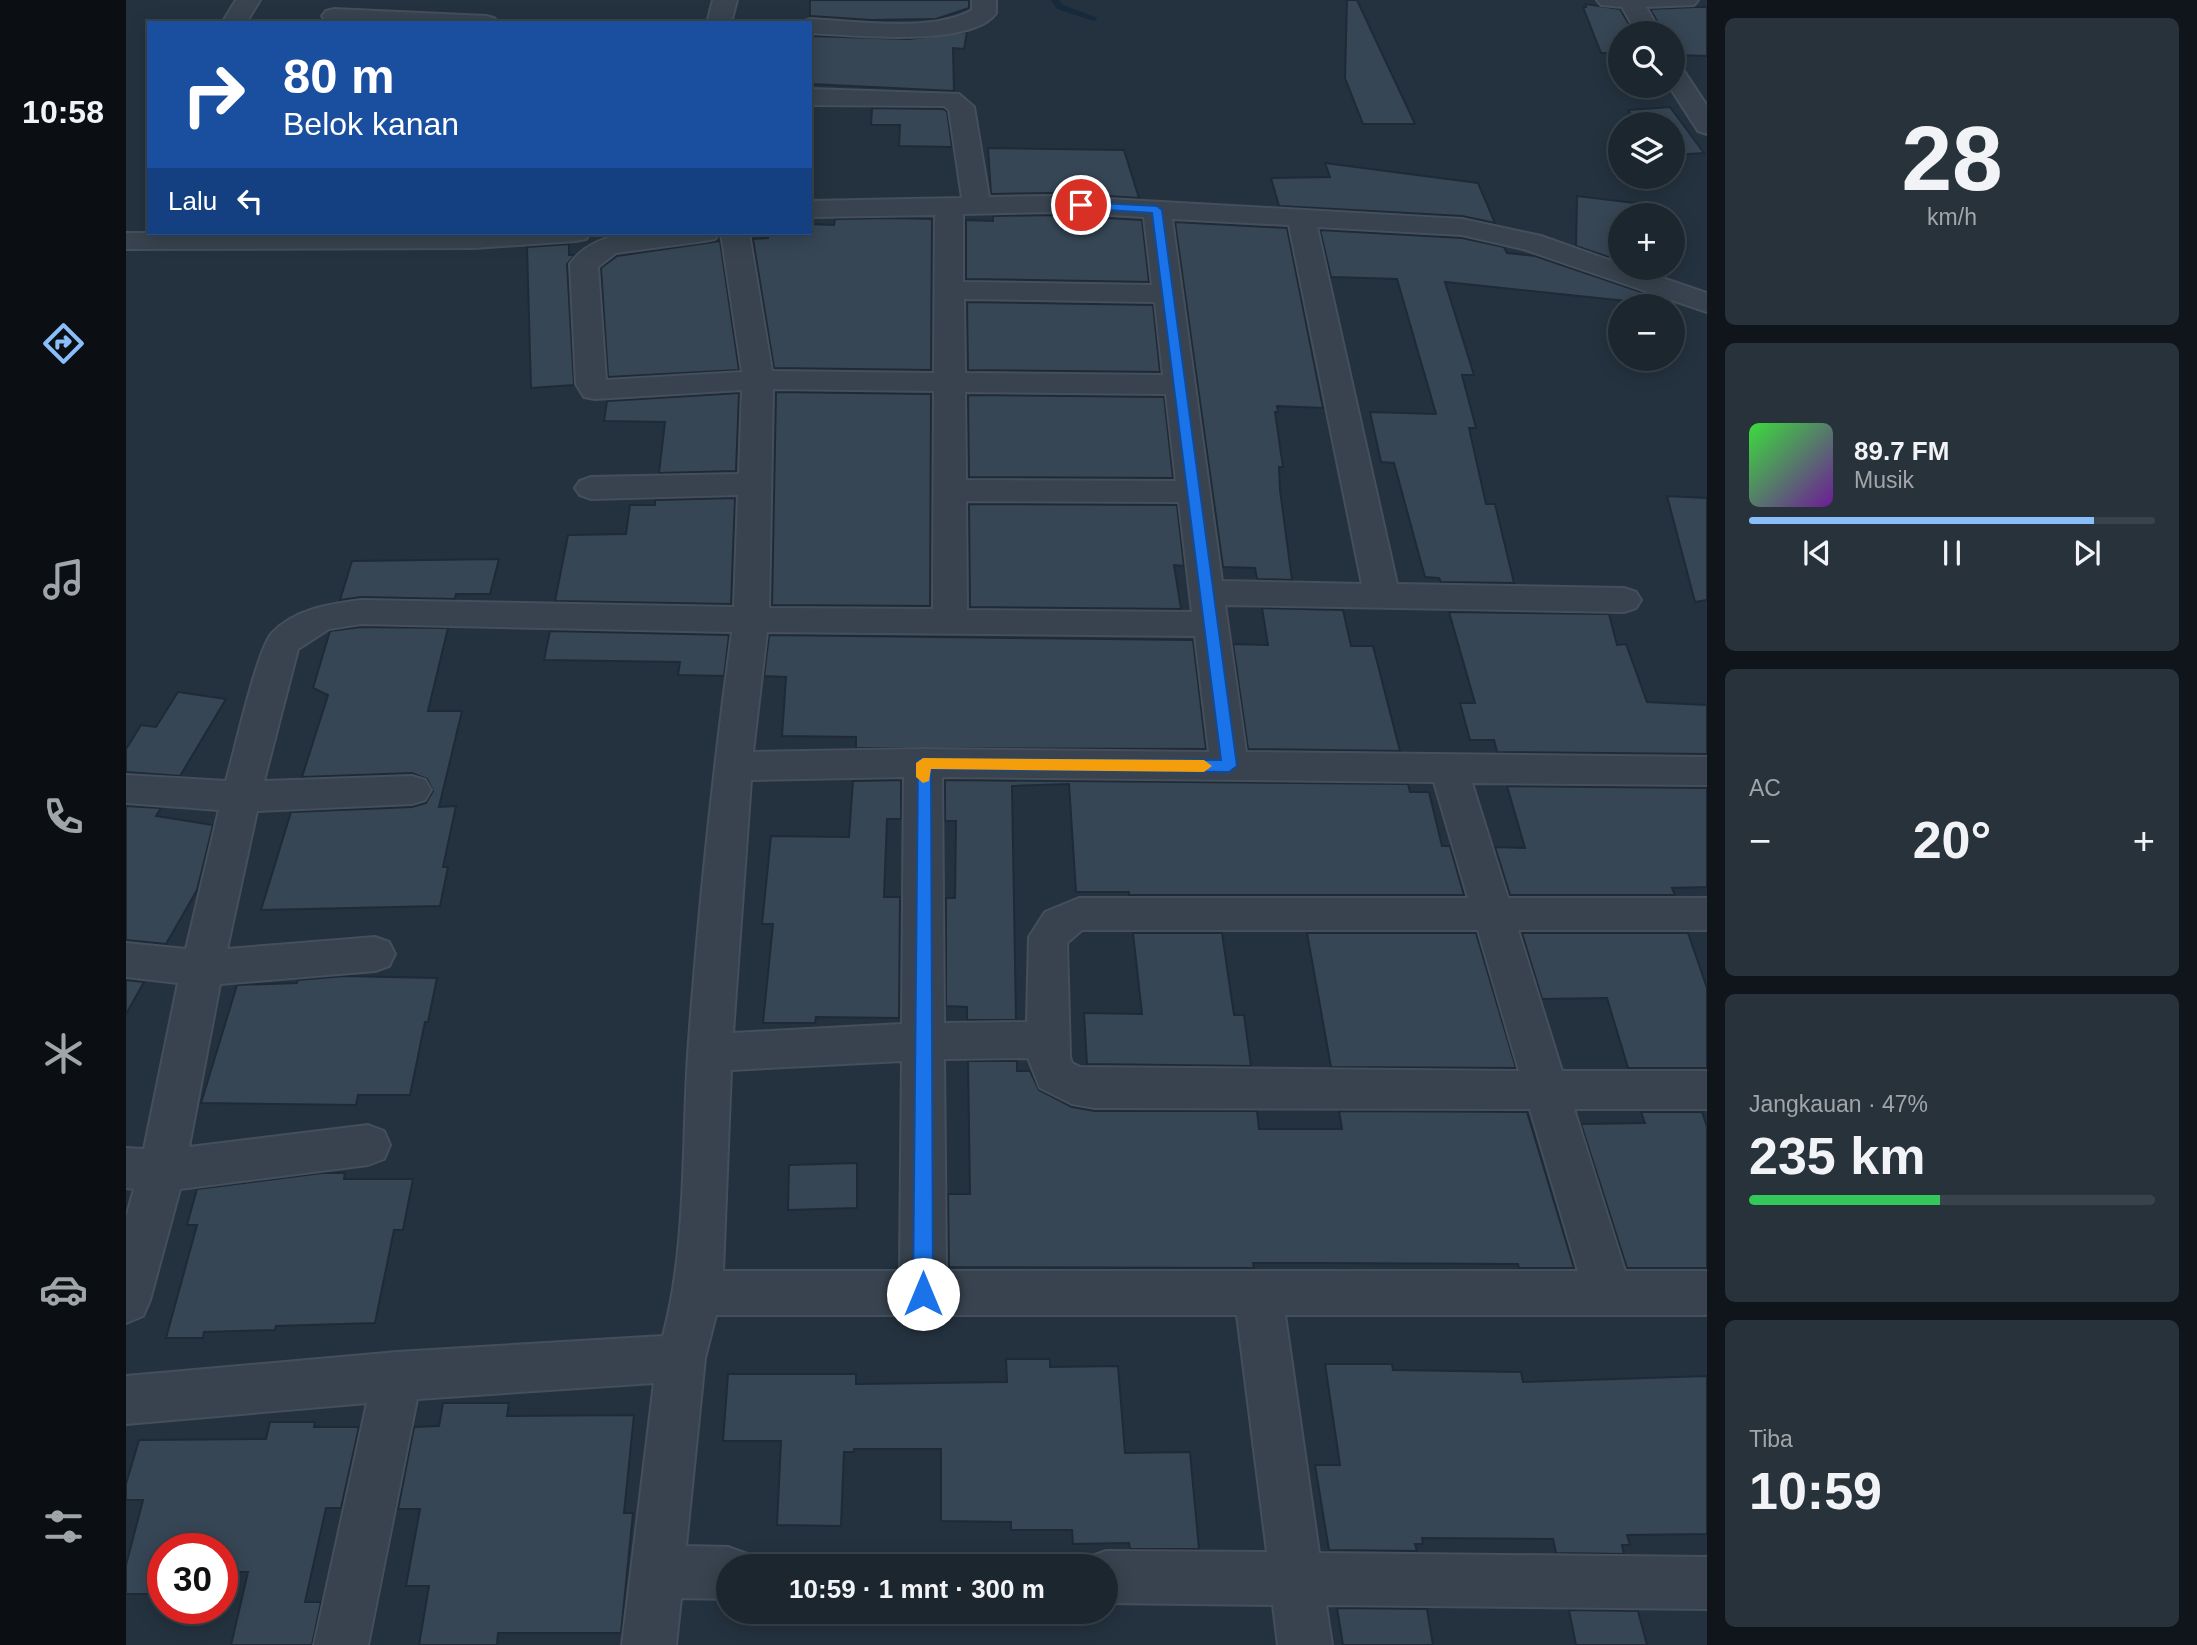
<!DOCTYPE html>
<html lang="id">
<meta charset="utf-8">
<style>
:root{--surface:#1b262f;--page:#28323b;--text:#f1f3f6;--muted:#a0a5aa;--line:#39434b;--accent:#8abefa}
body{margin:0;font-family:Helvetica,sans-serif;background:var(--page);color:var(--text);height:100vh;display:flex;flex-direction:column;font-size:26px;white-space:nowrap}
*{box-sizing:border-box;margin:0}
p{font-size:23px;color:var(--muted)}
.icon{flex:none;width:38px;height:38px;fill:none;stroke:currentColor;stroke-width:2;stroke-linecap:round;stroke-linejoin:round}
.map{position:relative;flex:1;overflow:hidden}
.drawer{display:flex;flex-direction:column;gap:18px;padding:18px;background:#0f151a;width:490px}
.drawer>*{flex:none}
.hud{position:absolute;left:21px;top:21px;width:665px;height:214px;border-radius:0px;box-shadow:0 4px 18px #0003,0 0 0 2px var(--line);background:#1a4fa0;color:#fff;overflow:hidden}
.fabs{position:absolute;left:1482px;top:21px;display:grid;gap:14px}
.fabs a{display:grid;place-items:center;width:77px;height:77px;border-radius:50%;background:var(--surface);box-shadow:0 4px 18px #0003,0 0 0 2px var(--line);font-size:35px}
.speed{position:absolute;left:21px;top:1533px;display:flex;gap:14px;font-size:35px;font-weight:700;text-align:center}
.speed>*{display:grid;place-content:center;width:91px;height:91px;border-radius:50%;background:var(--surface);box-shadow:0 4px 18px #0003,0 0 0 2px var(--line);line-height:1}
.speed .limit{border:10px solid #d22;background:#fff;color:#111}
.pin{position:absolute;display:grid;place-items:center;width:60px;height:60px;color:#fff;margin:-30px;border:4px solid #fff;border-radius:50%;box-shadow:0 2px 7px #0007}
.me{position:absolute;width:77px;margin:-38px;rotate:0deg;stroke-linejoin:round;filter:drop-shadow(0 0 5px #0008)}
.turn{display:flex;align-items:center;gap:24px;height:147px;padding:0 21px;font-size:32px}
.turn .icon{width:91px;height:91px;stroke-width:2.5}
.turn b{display:block;font-size:49px;line-height:60px}
.then{display:flex;align-items:center;height:66px;padding:0 21px;background:#0003;gap:14px;font-size:26px}
.big{font-size:52px;font-weight:600;line-height:1.1}
.drawer .card{flex:1;display:flex;flex-direction:column;justify-content:center;gap:10px;min-width:0;padding:0 24px;border-radius:10px;background:var(--page)}
.drawer .dial{align-items:center;gap:0}
.dial b{font-size:91px;line-height:1}
.song{display:flex;align-items:center;gap:21px}
.cover{width:84px;height:84px;border-radius:10px;background:linear-gradient(135deg,hsl(120 70% 55%),hsl(280 70% 35%))}
.played{height:7px;border-radius:4px;background:linear-gradient(90deg,var(--accent) 85%,var(--line) 85%)}
.keys{display:flex;justify-content:space-around;direction:ltr}
.heat{display:flex;justify-content:space-between;align-items:center;font-size:38px;direction:ltr}
.charge{height:10px;border-radius:5px;background:linear-gradient(90deg,#34c759 47%,var(--line) 0)}
.trip{position:absolute;left:590px;top:1554px;width:402px;height:70px;border-radius:35px;background:var(--surface);box-shadow:0 4px 18px #0003,0 0 0 2px var(--line);font-weight:600;line-height:70px;text-align:center}
main{display:flex;flex:1;min-height:0}
.tabs{display:flex;flex-direction:column;width:126px;justify-content:space-around;align-items:center;background:#0b0f13;color:var(--muted)}
.tabs .icon{width:49px;height:49px}
.tabs .selected{color:var(--accent)}
.tabs b{font-size:32px;color:var(--text)}
.map>svg:first-child{display:block}
.lines{fill:none;stroke-linecap:round;stroke-linejoin:round}
.stream{fill:#172a3d;fill-rule:evenodd}
.building{fill:#364655;stroke:#1f2a36;stroke-width:2}
.minor-casing{stroke:#444f5b;stroke-width:4}
.minor{fill:#38434f;fill-rule:evenodd}
.route{fill:#1a73e8;stroke:#114b97;stroke-width:2}
.slow{fill:#f59e0b}
</style>
<main>
<nav class="tabs">
<b>10:58</b>
<svg class="icon selected" aria-label="directions" viewBox="0 0 24 24"><path d="M12 3l9 9-9 9-9-9zM9 14v-3h6M13 9l2 2-2 2"/></svg>
<svg class="icon" aria-label="music" viewBox="0 0 24 24"><path d="M9 18V5l10-2v13"/><circle cx="6" cy="18" r="3"/><circle cx="16" cy="16" r="3"/></svg>
<svg class="icon" aria-label="phone" viewBox="0 0 24 24"><path d="M5 4h4l2 5-3 2q2 4 5 5l2-3 5 2v4C11 20 4 13 5 4z"/></svg>
<svg class="icon" aria-label="climate" viewBox="0 0 24 24"><path d="M12 3v18M4 7l16 10M4 17L20 7"/></svg>
<svg class="icon" aria-label="car" viewBox="0 0 24 24"><path d="M5 17H2v-5l4-1 3-4h7l3 4 3 1v5h-3M9 17h6M6 11h13"/><circle cx="7" cy="17" r="2"/><circle cx="17" cy="17" r="2"/></svg>
<svg class="icon" aria-label="filters" viewBox="0 0 24 24"><path d="M4 7h16M4 17h16"/><circle cx="9" cy="7" r="2"/><circle cx="15" cy="17" r="2"/></svg>
</nav>
<div class="map">
<svg width="1581" height="1645" viewBox="0 0 1581 1645">
<rect width="100%" height="100%" fill="#24323f"/>
<g class="lines">
<polygon class="stream" points="925,0 933,0 937,5 972,18 968,21 931,9"/>
</g>
<g class="building">
<polygon points="684,0 843,0 843,8 810,19 745,20 684,16"/>
<polygon points="1221,0 1231,0 1289,124 1237,124 1219,78"/>
<polygon points="1459,4 1494,9 1508,33 1494,33 1494,53 1475,53 1457,7 1460,7"/>
<polygon points="1570,7 1581,7 1581,56 1547,55 1547,33 1538,33 1524,9"/>
<polygon points="841,32 838,49 827,48 828,91 684,84 684,36 783,39"/>
<polygon points="1544,107 1578,153 1547,155 1547,124 1513,124 1502,110"/>
<polygon points="746,108 817,109 821,111 826,147 773,146 774,125 745,125"/>
<polygon points="862,148 998,150 1013,198 930,193 865,194"/>
<polygon points="1199,163 1352,183 1369,223 1336,216 1153,206 1145,178 1204,177"/>
<polygon points="1451,196 1509,203 1511,215 1494,215 1494,261 1450,246"/>
<polygon points="930,215 1016,220 1023,282 840,279 840,220 867,221 867,216"/>
<polygon points="768,218 806,219 805,370 648,368 627,239 642,238 643,233 684,233 684,224 708,225 709,219"/>
<polygon points="1049,222 1161,228 1197,408 1151,406 1152,412 1149,412 1157,467 1153,467 1154,490 1166,580 1131,579 1129,568 1097,567"/>
<polygon points="1194,230 1336,238 1378,247 1381,253 1409,256 1527,296 1529,304 1319,282 1348,375 1336,375 1350,428 1343,428 1360,504 1369,504 1388,583 1315,582 1313,578 1299,577 1268,463 1255,462 1244,412 1310,414 1271,279 1205,277"/>
<polygon points="594,241 613,370 482,377 475,268 491,256"/>
<polygon points="443,244 443,255 449,255 441,264 448,385 405,388 401,247"/>
<polygon points="841,302 1027,305 1034,372 842,370"/>
<polygon points="650,392 805,394 804,606 646,605"/>
<polygon points="613,393 610,471 533,473 539,422 478,421 481,401"/>
<polygon points="842,395 1038,397 1047,478 843,477"/>
<polygon points="1541,496 1581,498 1581,600 1569,602"/>
<polygon points="609,498 605,604 429,601 442,535 500,534 504,505 529,505 529,500"/>
<polygon points="843,504 1051,505 1058,566 1048,565 1055,609 844,607"/>
<polygon points="373,559 364,594 330,594 329,599 235,597 214,600 226,561"/>
<polygon points="1136,608 1217,610 1225,646 1247,646 1274,751 1122,749 1107,644 1142,645"/>
<polygon points="1323,612 1483,614 1491,645 1500,644 1521,702 1581,705 1581,754 1371,752 1368,740 1344,740 1334,703 1349,703"/>
<polygon points="235,627 322,628 302,711 336,711 313,807 330,806 317,867 322,867 314,906 135,910 165,812 286,807 300,803 307,791 301,779 286,773 176,777 202,695 187,688 204,631"/>
<polygon points="424,631 603,635 598,676 552,675 554,662 418,660"/>
<polygon points="643,635 1067,640 1080,749 730,748 730,737 656,736 660,677 638,676"/>
<polygon points="52,692 100,699 54,776 0,772 0,749 15,725 30,727"/>
<polygon points="775,780 775,819 761,819 758,897 774,897 773,1018 690,1017 689,1023 637,1023 647,924 636,924 645,836 723,837 727,781"/>
<polygon points="819,780 1282,784 1284,792 1303,792 1316,846 1324,846 1338,895 1003,895 1003,892 950,892 943,784 886,786 890,1020 841,1020 841,1007 820,1006 820,898 829,898 830,821 819,821"/>
<polygon points="1381,786 1581,788 1581,887 1546,888 1549,895 1384,895 1369,847 1399,848"/>
<polygon points="0,806 35,808 30,816 87,825 71,890 40,944 0,940"/>
<polygon points="1007,933 1096,933 1108,1015 1118,1015 1125,1066 961,1064 958,1013 1016,1014"/>
<polygon points="1181,933 1350,933 1390,1068 1205,1067"/>
<polygon points="1396,933 1562,933 1581,988 1581,1068 1502,1068 1481,998 1416,999"/>
<polygon points="218,976 311,978 302,1022 299,1022 284,1095 232,1095 230,1105 75,1103 111,985 171,983 172,980"/>
<polygon points="0,980 18,982 0,1014"/>
<polygon points="842,1061 891,1061 891,1071 904,1071 913,1090 946,1107 969,1111 1131,1111 1133,1129 1216,1129 1213,1111 1401,1112 1448,1268 1393,1268 1392,1264 1187,1263 1127,1263 1128,1268 823,1267 822,1194 844,1194"/>
<polygon points="1515,1112 1576,1112 1581,1127 1581,1268 1501,1268 1455,1124 1519,1123"/>
<polygon points="731,1163 731,1208 662,1210 663,1165"/>
<polygon points="196,1173 219,1173 218,1179 287,1179 277,1230 268,1230 249,1323 150,1326 149,1330 78,1332 77,1338 40,1338 71,1225 61,1225 71,1189"/>
<polygon points="880,1359 924,1359 924,1367 992,1366 999,1453 1064,1452 1073,1549 1004,1549 1003,1543 947,1544 946,1530 885,1530 885,1522 815,1521 815,1449 728,1449 728,1452 718,1452 715,1526 651,1525 655,1441 597,1441 602,1374 730,1374 730,1384 881,1382"/>
<polygon points="1199,1364 1266,1364 1267,1370 1395,1372 1397,1382 1581,1376 1581,1534 1501,1535 1504,1545 1496,1545 1498,1554 1430,1553 1427,1539 1296,1538 1297,1544 1289,1544 1291,1551 1203,1550 1189,1465 1214,1465"/>
<polygon points="317,1403 383,1403 381,1416 508,1415 498,1513 507,1513 495,1633 372,1633 371,1645 293,1645 303,1586 280,1586 294,1509 272,1509 288,1427 313,1426"/>
<polygon points="144,1422 189,1422 188,1427 233,1427 215,1508 200,1508 179,1602 195,1602 186,1645 105,1645 122,1572 96,1572 96,1549 37,1549 37,1594 0,1594 0,1565 17,1500 0,1500 0,1484 13,1440 140,1439"/>
<polygon points="1211,1608 1301,1609 1307,1645 1217,1645"/>
<polygon points="1443,1610 1512,1611 1521,1645 1450,1645"/>
</g>
<g class="lines">
<defs>
<g id="minor">
<polygon points="110,0 134,0 120,23 96,23"/>
<polygon points="587,0 611,0 605,23 581,23"/>
<path d="M846 0H870V13C846 48 724 35 684 33V23H674L684 19C730 21 806 33 846 10Z"/>
<polygon points="1471,0 1572,0 1568,5 1520,7 1535,33 1511,33 1496,7 1475,5"/>
<polygon points="208,9 360,16 368,18 372,23 200,21 196,16 200,11"/>
<polygon points="1547,66 1556,68 1581,106 1581,134 1572,131 1543,86 1547,86"/>
<path d="M684 89 833 94 848 107 863 197 930 196 1336 219 1415 236 1494 264V268H1507L1581 293V312L1397 249 1336 235 1191 227 1271 584 1498 588 1510 592 1515 600 1510 608 1498 612 1099 605 1120 752 1581 757V785L1346 783 1382 898H1581V930H1392L1436 1071H1581V1109H1448L1499 1271H1581V1315H1159L1193 1553 1581 1557V1609L1200 1605 1206 1645H1152L1147 1605 980 1603V1566H958L961 1558 980 1551 1141 1552 1111 1315H590L579 1358 560 1546 602 1547 621 1554 625 1566H602V1599L555 1598 550 1645H496L528 1383 291 1399 242 1645H188L241 1403 0 1424V1376L271 1352 537 1336C561 1246 556 1148 562 1055 572 914 587 772 606 632L235 624 203 629 172 649 138 781 286 776 299 780 305 790 299 800 286 804 131 811 101 949 249 937 263 942 269 954 263 966 249 971 94 984 63 1147 242 1125 258 1131 264 1145 258 1159 242 1165 54 1189 24 1300 17 1316 0 1323V1218L8 1189 0 1188V1148L18 1149 52 983 0 977V943L60 949 93 810 0 803V775L100 781C108 754 131 649 146 633 169 609 204 604 235 600L608 607 612 495 465 499 454 495 449 488 454 481 465 477 613 474 616 390 469 399 458 397 450 384 444 264C473 222 548 231 593 233L589 239 579 241 490 253 472 267 480 380 616 372 595 233H623L646 371 808 373 809 215 684 217V201L836 198 823 110 818 106 684 105ZM930 212 1018 217 1026 285 837 282V214ZM1046 219 1163 225 1236 584 1096 581ZM838 299 1029 302 1037 375 839 373ZM647 389 808 391 807 609 643 608ZM839 392 1040 394 1050 481 840 480ZM840 501 1053 502 1066 612 841 610ZM641 632 1069 636 1083 752 797 749 627 752ZM778 777 776 1024 607 1033 625 780ZM816 777 1308 782 1342 898H953L919 912 903 937 901 1022 818 1023ZM956 930H1352L1393 1071 954 1067 946 1063 944 1057 941 943ZM902 1058 914 1088 946 1104 969 1108 1404 1109 1452 1271H820L818 1059ZM776 1061 774 1271H597L605 1070Z"/>
<polygon points="0,233 464,233 460,239 450,241 348,248 0,249"/>
</g>
</defs>
<use href="#minor" class="minor-casing"/>
<use href="#minor" class="minor"/>
</g>
<polygon class="route" points="955,202 1031,206 1036,210 1111,766 1103,772 805,769 807,1294 804,1300 797,1303 790,1300 787,1294 792,759 1095,760 1026,213 951,208 951,203"/>
<polygon class="slow" points="797,758 1078,760 1086,766 1078,772 805,769 803,781 797,783 790,777 790,763"/>
</svg>
<div class="fabs">
<a><svg class="icon" aria-label="search" viewBox="0 0 24 24"><circle cx="10" cy="10" r="6"/><path d="M15 15l6 6"/></svg></a>
<a><svg class="icon" aria-label="layers" viewBox="0 0 24 24"><path d="M12 4l9 5-9 5-9-5zM3 14l9 5 9-5"/></svg></a>
<a>+</a>
<a>−</a>
</div>
<div class="speed"><div class="limit">30</div></div>
<div class="pin" style="left:955px;top:205px;background:#d93025"><svg class="icon" aria-label="arrive" viewBox="0 0 24 24"><path d="M6 21V4h12l-3 4 3 4H6"/></svg></div>
<svg class="me" style="left:797px;top:1294px" viewBox="-20 -20 40 40"><circle r="19" fill="#fff"/><path d="M0-13L10 11 0 6-10 11z" fill="#1a73e8"/></svg>
<div class="trip">10:59 · 1 mnt · 300 m</div>
<div class="hud">
<div class="turn"><svg class="icon" aria-label="right" viewBox="0 0 24 24"><path d="M7 20v-9h11M14 6l5 5-5 5"/></svg><div><b>80 m</b>Belok kanan</div></div>
<div class="then">Lalu<svg class="icon" aria-label="left" viewBox="0 0 24 24"><path d="M17 20v-9H6M10 6l-5 5 5 5"/></svg></div>
</div>
</div>
<section class="drawer">
<div class="card dial"><b>28</b><p>km/h</p></div>
<div class="card">
<div class="song"><i class="cover"></i><div><b>89.7 FM</b><p>Musik</p></div></div>
<div class="played"></div>
<div class="keys"><svg class="icon" aria-label="previous" viewBox="0 0 24 24"><path d="M18 5L8 12l10 7zM5 5v14"/></svg><svg class="icon" aria-label="pause" viewBox="0 0 24 24"><path d="M8 5v14M16 5v14"/></svg><svg class="icon" aria-label="next" viewBox="0 0 24 24"><path d="M6 5l10 7-10 7zM19 5v14"/></svg></div>
</div>
<div class="card"><p>AC</p>
<div class="heat"><a>−</a><b class="big">20°</b><a>+</a></div>
</div>
<div class="card"><p>Jangkauan · 47%</p><b class="big">235 km</b><div class="charge"></div></div>
<div class="card"><p>Tiba</p><b class="big">10:59</b></div>
</section>
</main>
